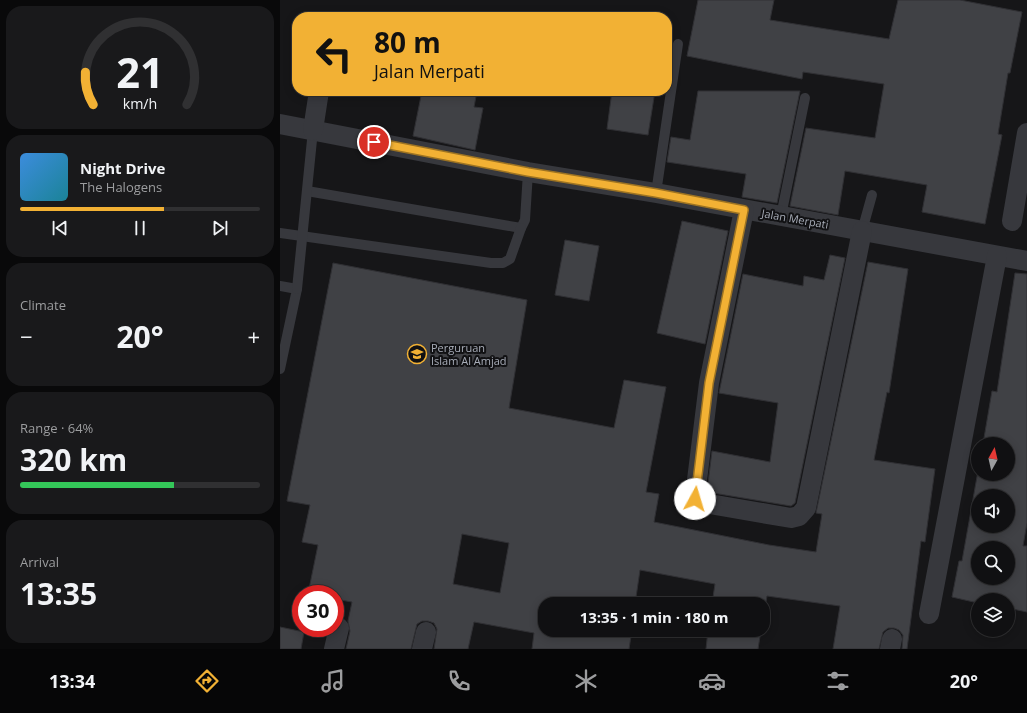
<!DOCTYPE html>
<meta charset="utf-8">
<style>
:root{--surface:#101012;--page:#19191b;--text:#f1f3f6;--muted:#9c9d9f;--line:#303032;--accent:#f2b134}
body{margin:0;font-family:"Open Sans",sans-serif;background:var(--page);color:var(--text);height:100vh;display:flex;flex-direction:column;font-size:15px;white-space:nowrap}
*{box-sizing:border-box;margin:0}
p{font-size:13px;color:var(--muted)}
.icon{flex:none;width:22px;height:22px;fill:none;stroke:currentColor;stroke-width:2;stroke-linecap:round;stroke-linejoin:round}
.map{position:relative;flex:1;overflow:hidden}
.sheet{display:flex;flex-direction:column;gap:6px;padding:6px;background:#09090a;width:280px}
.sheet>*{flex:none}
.guide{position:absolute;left:12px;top:12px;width:380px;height:84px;border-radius:16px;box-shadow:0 2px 10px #0003,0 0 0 1px var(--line);background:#f2b134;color:#111;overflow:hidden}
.needle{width:26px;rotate:8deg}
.fabs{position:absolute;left:691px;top:437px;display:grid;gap:8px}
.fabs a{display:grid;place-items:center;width:44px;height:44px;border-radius:50%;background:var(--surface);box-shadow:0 2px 10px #0003,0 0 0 1px var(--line);font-size:20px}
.speed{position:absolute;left:12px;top:585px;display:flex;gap:8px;font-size:20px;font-weight:700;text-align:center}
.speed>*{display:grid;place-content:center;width:52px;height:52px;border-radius:50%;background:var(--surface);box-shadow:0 2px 10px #0003,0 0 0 1px var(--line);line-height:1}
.speed .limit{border:6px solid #d22;background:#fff;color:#111}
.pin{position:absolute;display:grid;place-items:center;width:34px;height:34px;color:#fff;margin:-17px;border:2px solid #fff;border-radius:50%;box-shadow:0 1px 4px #0007}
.me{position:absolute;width:44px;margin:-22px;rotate:6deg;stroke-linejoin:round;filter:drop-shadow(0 0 3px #0008)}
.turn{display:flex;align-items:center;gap:14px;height:84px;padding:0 16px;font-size:18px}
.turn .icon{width:52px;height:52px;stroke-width:2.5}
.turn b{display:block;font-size:28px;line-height:34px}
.big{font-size:30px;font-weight:700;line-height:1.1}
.sheet .tile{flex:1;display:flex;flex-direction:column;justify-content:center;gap:6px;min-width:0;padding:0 14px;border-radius:16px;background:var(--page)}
.sheet .dial{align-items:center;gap:0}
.dial svg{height:104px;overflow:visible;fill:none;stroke:var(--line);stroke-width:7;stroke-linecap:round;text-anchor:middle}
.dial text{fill:var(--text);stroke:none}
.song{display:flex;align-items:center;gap:12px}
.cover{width:48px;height:48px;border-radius:6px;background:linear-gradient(135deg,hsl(210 70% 55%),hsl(190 70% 35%))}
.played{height:4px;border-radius:2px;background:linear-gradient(90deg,var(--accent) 60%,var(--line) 60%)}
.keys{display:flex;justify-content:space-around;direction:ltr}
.heat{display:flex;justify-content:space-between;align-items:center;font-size:22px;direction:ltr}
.charge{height:6px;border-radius:3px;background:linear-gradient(90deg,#34c759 64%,var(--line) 0)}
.trip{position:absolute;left:258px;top:597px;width:232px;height:40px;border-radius:16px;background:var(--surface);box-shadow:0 2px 10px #0003,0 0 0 1px var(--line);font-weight:700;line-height:40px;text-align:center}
.tab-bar{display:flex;height:64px;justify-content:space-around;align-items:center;background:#060607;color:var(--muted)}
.tab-bar .icon{width:28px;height:28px}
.tab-bar .active{color:var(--accent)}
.tab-bar b{font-size:18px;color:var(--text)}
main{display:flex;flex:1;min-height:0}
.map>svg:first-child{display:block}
.building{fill:#404145;stroke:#303034;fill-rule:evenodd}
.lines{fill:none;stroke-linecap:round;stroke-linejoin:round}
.lane{stroke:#37383d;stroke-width:10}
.street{stroke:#37383d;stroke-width:20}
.route-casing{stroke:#9d7322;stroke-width:10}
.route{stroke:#f2b134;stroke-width:7}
.labels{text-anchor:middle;stroke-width:4;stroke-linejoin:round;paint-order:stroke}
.street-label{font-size:11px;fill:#a8adb8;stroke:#111113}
.poi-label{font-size:11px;fill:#a8adb8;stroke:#111113;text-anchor:start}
</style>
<main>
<section class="sheet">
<div class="tile dial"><svg viewBox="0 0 100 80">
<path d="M14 69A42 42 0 1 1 86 69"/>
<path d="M14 69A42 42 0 0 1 8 44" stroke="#f2b134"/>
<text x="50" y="56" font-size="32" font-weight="700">21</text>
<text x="50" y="72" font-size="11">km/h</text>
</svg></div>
<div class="tile">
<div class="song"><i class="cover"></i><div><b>Night Drive</b><p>The Halogens</p></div></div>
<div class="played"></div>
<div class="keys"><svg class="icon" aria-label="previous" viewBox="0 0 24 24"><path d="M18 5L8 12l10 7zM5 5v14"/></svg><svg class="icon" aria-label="pause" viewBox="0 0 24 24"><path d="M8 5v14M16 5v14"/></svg><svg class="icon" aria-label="next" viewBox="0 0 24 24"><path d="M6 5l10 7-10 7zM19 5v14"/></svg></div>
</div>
<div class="tile"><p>Climate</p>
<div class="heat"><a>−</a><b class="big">20°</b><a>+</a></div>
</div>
<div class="tile"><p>Range · 64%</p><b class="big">320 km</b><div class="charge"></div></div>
<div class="tile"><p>Arrival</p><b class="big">13:35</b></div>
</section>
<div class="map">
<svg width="747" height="649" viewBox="0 0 747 649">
<rect width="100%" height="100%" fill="#161618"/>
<g class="building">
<polygon points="418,0 494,0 490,20 609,39 618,0 680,0 742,12 730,73 728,73 718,134 722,135 705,224 642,212 647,185 565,171 558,215 510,206 526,128 595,138 604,84 523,72 522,79 407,56"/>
<polygon points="142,91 197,91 194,107 203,108 195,150 133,136"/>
<polygon points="332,91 375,91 368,135 327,129"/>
<polygon points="418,91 520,91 497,203 462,197 466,174 387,162 391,137 410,140"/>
<polygon points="402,221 448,231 425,344 377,333"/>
<polygon points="285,240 319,246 309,301 275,295"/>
<polygon points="550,255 565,258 515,503 511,506 427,492 432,451 490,462 498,403 439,393 463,274 523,286 524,276 544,280"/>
<path d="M588 262 628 269 609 393 607 392 594 460 655 469 645 542 641 541 627 649H622L623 635 619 630 614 628H608L603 632 599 649H553L560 606 487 596 483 619V604H432L435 584 360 570 355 604H265V630H352L349 649H252L254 633 194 622 188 649H154L157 629 154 623 148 621H142L137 624 131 649H66L70 631 68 621 72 602 55 599V594H28L38 545 22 542 30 505 7 501 53 263 247 300 229 408 334 428 344 380 386 387 366 492 379 494 374 522 489 545 536 552 542 514 536 513ZM182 534 229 543 220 593 173 584Z"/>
<path d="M735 273 747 274V523L743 546H747V612L728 608V600H698V603L672 597 679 561H682L698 471V474H728V444H703L712 391 717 392ZM698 496H728V526H698ZM698 548H728V578H698Z"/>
<polygon points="0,627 24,632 21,649 0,649"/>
<polygon points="428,630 481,630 478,649 426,649"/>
</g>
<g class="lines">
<g class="lane">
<polyline points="27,191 241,228 245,220 248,172"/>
<polyline points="376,193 398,44"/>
<polyline points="501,216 525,98"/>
<polyline points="582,231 592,195"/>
<polyline points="0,233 211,263 223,263 230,259 241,228"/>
<polyline points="0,286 17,289 0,369"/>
<polyline points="17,289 33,130"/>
</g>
<g class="street">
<polyline points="0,124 248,172 376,193 747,261"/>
<polyline points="33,130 39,91"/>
<polyline points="464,210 429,383 415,496 418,502 511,518 519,516 526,508 582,231"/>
<polyline points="732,221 747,133"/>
<polyline points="649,614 717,256"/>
<polyline points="54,649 59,628"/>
<polyline points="142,649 146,632"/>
<polyline points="610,649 612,639"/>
</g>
</g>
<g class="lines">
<defs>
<polyline id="route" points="94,142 248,172 376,193 464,210 429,383 415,499"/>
</defs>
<use href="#route" class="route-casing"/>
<use href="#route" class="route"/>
</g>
<defs>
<symbol id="school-ring" viewBox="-11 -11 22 22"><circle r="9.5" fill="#111113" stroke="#f2b134" stroke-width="1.5"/><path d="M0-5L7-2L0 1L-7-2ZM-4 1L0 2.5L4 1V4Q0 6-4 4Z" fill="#f2b134"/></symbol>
</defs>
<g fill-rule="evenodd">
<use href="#school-ring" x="126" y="343" width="22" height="22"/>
</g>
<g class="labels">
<g class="street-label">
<text transform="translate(515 219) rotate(10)" y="4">Jalan Merpati</text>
</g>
<g class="poi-label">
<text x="151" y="352">Perguruan<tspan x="151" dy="13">Islam Al Amjad</tspan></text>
</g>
</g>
</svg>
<div class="fabs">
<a><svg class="needle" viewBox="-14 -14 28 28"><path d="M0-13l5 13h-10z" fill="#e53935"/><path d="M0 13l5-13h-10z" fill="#9c9d9f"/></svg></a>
<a><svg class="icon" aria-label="sound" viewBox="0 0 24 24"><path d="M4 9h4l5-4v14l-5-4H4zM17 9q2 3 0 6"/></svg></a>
<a><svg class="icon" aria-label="search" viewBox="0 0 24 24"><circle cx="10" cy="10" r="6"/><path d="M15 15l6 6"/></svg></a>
<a><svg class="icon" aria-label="layers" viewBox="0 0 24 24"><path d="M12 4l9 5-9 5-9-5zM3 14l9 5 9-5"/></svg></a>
</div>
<div class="speed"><div class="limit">30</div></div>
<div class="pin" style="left:94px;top:142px;background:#d93025"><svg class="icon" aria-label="arrive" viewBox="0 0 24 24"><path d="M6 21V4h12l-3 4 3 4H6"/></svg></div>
<svg class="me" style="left:415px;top:499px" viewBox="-20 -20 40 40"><circle r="19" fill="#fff"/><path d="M0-13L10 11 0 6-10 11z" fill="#f2b134"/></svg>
<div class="trip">13:35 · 1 min · 180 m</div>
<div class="guide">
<div class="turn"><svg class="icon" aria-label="left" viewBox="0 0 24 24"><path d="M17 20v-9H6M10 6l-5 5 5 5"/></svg><div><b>80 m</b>Jalan Merpati</div></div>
</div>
</div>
</main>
<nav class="tab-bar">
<b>13:34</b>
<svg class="icon active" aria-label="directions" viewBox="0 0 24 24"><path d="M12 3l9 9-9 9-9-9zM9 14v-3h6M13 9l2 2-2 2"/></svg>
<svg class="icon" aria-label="music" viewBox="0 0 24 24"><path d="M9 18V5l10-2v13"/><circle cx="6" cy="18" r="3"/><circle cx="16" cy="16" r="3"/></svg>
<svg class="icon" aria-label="phone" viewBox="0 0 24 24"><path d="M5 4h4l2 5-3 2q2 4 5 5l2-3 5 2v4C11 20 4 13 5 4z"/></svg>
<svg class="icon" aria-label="climate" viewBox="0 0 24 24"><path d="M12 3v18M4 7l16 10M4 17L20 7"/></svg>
<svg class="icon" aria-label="car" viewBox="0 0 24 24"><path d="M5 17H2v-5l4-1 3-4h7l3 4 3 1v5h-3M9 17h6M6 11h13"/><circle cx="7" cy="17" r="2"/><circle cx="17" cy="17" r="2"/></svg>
<svg class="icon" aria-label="filters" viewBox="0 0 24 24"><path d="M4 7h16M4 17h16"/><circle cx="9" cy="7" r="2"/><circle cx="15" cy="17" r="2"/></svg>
<b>20°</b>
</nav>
